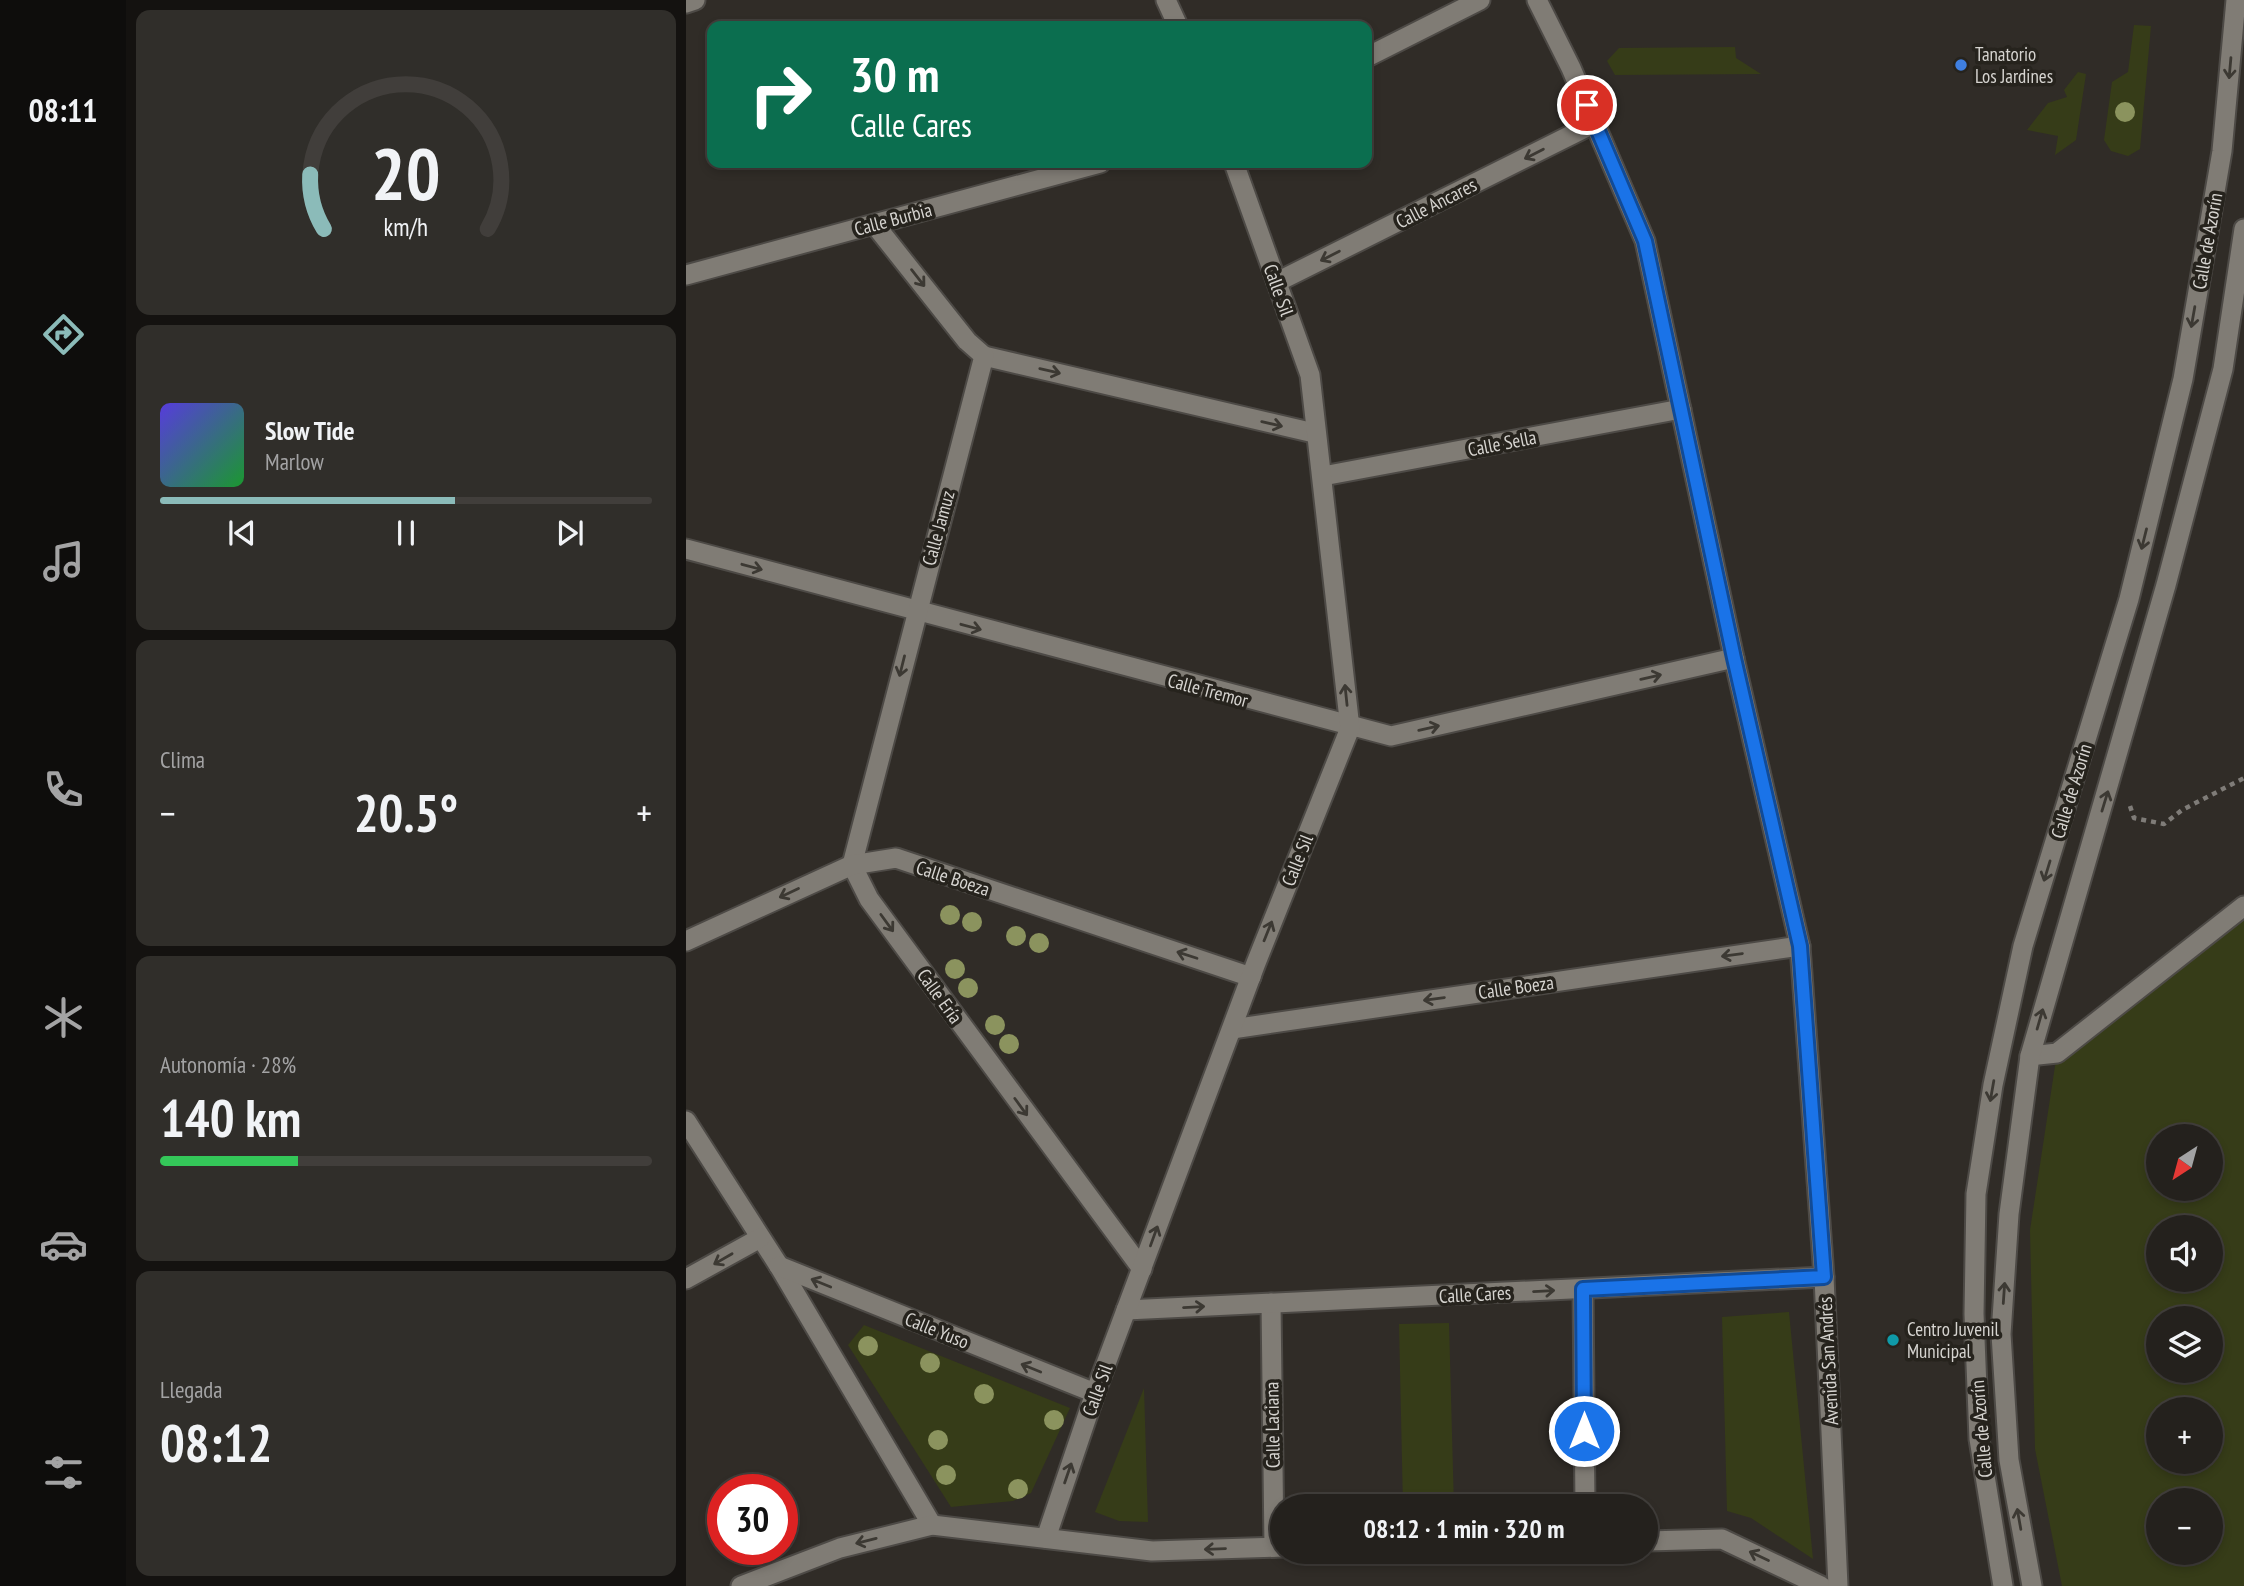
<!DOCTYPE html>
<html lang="es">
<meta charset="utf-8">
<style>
:root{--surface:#24211d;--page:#302e2a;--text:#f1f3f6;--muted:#a3a3a4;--line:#413e3b;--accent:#8bbbb9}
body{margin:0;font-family:"PT Sans Narrow",sans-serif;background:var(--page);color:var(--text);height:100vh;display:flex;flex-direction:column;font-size:26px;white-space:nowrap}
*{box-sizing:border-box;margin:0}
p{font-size:23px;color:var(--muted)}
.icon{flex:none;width:38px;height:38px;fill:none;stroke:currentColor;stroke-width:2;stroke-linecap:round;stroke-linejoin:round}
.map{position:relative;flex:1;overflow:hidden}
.drawer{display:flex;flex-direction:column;gap:10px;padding:10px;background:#141210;width:560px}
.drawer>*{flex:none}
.top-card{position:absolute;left:21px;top:21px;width:665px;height:147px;border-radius:14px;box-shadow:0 4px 10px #0003,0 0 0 2px var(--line);background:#0b6e4f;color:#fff;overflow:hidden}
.needle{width:46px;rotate:216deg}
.controls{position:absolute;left:1460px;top:1124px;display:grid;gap:14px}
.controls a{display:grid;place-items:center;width:77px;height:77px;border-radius:50%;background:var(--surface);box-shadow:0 4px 10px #0003,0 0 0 2px var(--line);font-size:35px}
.speed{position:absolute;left:21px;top:1474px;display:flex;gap:14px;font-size:35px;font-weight:700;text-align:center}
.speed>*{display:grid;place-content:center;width:91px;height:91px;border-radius:50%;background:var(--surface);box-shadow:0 4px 10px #0003,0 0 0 2px var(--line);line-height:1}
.speed .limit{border:10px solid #d22;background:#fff;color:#111}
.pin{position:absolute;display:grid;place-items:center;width:60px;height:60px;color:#fff;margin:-30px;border:4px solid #fff;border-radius:50%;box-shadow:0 2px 7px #0007}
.me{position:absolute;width:77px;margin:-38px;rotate:0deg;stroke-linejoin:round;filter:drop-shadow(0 0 5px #0008)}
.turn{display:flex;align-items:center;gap:24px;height:147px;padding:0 28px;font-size:32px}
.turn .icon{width:91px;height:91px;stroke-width:2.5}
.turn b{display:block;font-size:49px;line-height:60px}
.big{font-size:52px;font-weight:800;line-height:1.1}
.drawer .card{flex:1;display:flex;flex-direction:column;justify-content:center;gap:10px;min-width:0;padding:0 24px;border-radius:14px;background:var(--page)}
.drawer .dial{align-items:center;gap:0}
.dial svg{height:182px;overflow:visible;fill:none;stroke:var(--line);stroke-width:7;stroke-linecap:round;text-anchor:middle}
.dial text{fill:var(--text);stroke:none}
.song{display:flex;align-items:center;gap:21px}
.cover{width:84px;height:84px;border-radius:10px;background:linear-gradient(135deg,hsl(250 70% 55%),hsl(130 70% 35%))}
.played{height:7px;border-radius:4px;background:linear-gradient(90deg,var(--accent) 60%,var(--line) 60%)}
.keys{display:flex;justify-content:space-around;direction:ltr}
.heat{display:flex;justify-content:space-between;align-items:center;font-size:38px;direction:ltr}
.charge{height:10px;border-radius:5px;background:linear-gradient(90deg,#34c759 28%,var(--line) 0)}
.trip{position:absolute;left:584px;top:1494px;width:388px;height:70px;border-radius:35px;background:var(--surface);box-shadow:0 4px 10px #0003,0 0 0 2px var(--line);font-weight:800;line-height:70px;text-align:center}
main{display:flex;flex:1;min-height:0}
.tab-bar{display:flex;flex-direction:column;width:126px;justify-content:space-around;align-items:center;background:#0e0d0c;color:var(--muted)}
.tab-bar .icon{width:49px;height:49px}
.tab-bar .on{color:var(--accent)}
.tab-bar b{font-size:32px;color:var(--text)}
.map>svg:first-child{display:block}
.green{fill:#363c18;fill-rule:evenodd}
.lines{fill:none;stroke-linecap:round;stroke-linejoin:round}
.minor-casing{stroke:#4d4a46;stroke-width:23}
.tertiary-casing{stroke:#4d4a46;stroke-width:23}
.secondary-casing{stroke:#4d4a46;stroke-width:23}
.path{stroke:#7f7c78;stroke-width:4.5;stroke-dasharray:5 5;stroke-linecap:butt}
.minor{stroke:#807c75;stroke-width:19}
.tertiary{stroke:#807c75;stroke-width:19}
.secondary{stroke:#807c75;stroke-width:19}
.tree{fill:#8b935e}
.oneway{stroke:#3c3933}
.route-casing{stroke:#114b97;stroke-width:18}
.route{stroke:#1a73e8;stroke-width:12}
.shop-dot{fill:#3f7fe0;stroke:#26231d;stroke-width:2.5}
.culture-dot{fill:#0f9aa8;stroke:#26231d;stroke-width:2.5}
.labels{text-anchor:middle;stroke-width:7;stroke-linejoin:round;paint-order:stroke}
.poi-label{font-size:19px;fill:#d6d4d0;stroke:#26231d;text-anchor:start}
.street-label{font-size:19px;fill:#d6d4d0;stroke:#26231d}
</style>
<main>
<nav class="tab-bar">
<b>08:11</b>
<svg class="icon on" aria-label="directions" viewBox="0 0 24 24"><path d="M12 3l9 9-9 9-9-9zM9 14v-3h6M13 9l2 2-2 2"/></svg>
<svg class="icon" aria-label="music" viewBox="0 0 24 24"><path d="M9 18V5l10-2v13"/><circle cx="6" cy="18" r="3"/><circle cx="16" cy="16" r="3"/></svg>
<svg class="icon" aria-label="phone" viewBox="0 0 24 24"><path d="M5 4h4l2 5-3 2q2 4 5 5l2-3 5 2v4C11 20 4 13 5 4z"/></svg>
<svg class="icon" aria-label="climate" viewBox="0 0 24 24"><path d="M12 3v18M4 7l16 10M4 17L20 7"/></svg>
<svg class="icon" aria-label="car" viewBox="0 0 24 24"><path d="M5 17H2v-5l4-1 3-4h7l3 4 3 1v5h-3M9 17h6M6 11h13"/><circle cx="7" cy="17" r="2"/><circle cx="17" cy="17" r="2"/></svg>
<svg class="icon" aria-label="filters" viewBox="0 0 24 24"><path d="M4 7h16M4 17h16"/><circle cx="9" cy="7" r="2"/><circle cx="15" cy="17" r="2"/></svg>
</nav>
<section class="drawer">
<div class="card dial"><svg viewBox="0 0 100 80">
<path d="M14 69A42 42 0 1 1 86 69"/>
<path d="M14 69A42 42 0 0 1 8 45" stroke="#8bbbb9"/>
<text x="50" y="56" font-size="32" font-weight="700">20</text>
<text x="50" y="72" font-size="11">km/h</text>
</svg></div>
<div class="card">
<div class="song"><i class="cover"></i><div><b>Slow Tide</b><p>Marlow</p></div></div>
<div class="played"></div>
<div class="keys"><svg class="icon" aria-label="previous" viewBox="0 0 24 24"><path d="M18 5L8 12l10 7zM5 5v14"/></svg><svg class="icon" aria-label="pause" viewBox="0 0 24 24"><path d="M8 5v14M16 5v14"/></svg><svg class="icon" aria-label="next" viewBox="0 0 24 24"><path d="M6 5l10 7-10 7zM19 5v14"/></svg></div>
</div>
<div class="card"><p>Clima</p>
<div class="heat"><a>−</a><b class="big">20.5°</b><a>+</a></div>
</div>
<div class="card"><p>Autonomía · 28%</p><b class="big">140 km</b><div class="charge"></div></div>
<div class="card"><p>Llegada</p><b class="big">08:12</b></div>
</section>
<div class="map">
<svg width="1558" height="1586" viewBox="0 0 1558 1586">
<rect width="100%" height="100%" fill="#302c27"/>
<g class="green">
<polygon points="1448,25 1465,26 1454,149 1442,156 1425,151 1418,140 1426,82 1442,72"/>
<polygon points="1049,47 1050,58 1075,74 929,75 921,61 933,48"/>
<polygon points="1392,72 1400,74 1390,140 1369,155 1372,136 1341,130 1362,103 1381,97 1378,90"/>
<path d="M1558 906V1586H1376L1349 1449 1344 1230 1371 1053ZM1472 1136H1524V1188H1472ZM1472 1227H1524V1279H1472ZM1472 1318H1524V1370H1472ZM1472 1409H1524V1461H1472ZM1472 1500H1524V1552H1472Z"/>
<polygon points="1103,1312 1127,1559 1065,1518 1041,1511 1036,1317"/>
<polygon points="763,1323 768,1507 717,1507 713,1324"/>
<polygon points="178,1325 384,1408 345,1493 327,1501 265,1507 162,1345"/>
<polygon points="458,1388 462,1522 433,1521 409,1512"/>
</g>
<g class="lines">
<defs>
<g id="minor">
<polyline points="480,0 492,26"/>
<polyline points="0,3 9,0"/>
<polyline points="681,57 794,0"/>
<polyline points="0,275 414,163"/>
<polyline points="591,282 909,123"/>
<polyline points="298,356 628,433"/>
<polyline points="637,476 995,409"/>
<polyline points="0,549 705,736 1048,658"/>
<polyline points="166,865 298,356 281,341 189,225"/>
<polyline points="166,865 183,899 456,1269"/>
<polyline points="0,941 166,865 210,858 565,977"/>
<polyline points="546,1029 1114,946"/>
<polyline points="1344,1056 1371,1053 1558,906"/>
<polyline points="0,1121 93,1266 246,1525"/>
<polyline points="93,1266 409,1393"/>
<polyline points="0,1279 74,1238"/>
<polyline points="897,1289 899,1507"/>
<polyline points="585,1303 588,1547"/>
<polyline points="440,1310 1138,1277"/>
<polyline points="360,1538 409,1393 570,963 664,728 624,375 548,163"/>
<polyline points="961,1541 1036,1539 1135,1586"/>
<polyline points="55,1586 154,1548 246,1525 466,1551 597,1547"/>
</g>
<polyline id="tertiary" points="851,0 885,68 959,241 1048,658 1114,946 1138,1277 1152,1586"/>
<g id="secondary">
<polyline points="1317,1586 1293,1439 1288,1314 1290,1194 1307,1085 1337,946 1443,599 1497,379 1536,151 1550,0"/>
<polyline points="1346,1586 1323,1460 1315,1334 1323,1214 1344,1056 1480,585 1537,369 1558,229"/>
</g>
</defs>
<use href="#minor" class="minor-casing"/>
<use href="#tertiary" class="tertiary-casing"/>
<use href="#secondary" class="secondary-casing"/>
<polyline class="path" points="1444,806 1448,818 1478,824 1496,810 1558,778"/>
<use href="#minor" class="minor"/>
<use href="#tertiary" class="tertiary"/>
<use href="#secondary" class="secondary"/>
</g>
<g class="tree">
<circle cx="1439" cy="112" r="10"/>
<circle cx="264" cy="915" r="10"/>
<circle cx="286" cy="922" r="10"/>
<circle cx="330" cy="936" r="10"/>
<circle cx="353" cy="943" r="10"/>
<circle cx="269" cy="969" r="10"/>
<circle cx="282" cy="988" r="10"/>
<circle cx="309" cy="1025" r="10"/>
<circle cx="323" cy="1044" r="10"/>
<circle cx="182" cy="1346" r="10"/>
<circle cx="244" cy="1363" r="10"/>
<circle cx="298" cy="1394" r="10"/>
<circle cx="368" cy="1420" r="10"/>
<circle cx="252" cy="1440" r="10"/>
<circle cx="260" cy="1475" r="10"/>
<circle cx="332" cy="1489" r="10"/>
</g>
<defs><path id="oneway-shaft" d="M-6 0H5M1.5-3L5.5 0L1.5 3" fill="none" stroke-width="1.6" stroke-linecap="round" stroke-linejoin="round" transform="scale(1.75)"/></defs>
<g class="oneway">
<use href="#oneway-shaft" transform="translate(1544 68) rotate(95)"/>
<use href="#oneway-shaft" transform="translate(848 154) rotate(153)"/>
<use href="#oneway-shaft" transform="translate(644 256) rotate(153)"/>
<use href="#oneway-shaft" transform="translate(232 278) rotate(52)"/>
<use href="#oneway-shaft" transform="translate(1507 317) rotate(100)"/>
<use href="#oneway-shaft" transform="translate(364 371) rotate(13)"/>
<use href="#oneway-shaft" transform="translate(586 424) rotate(13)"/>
<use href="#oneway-shaft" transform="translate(1458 539) rotate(104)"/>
<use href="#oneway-shaft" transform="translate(66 567) rotate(15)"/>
<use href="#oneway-shaft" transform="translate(285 627) rotate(15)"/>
<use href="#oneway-shaft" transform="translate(216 666) rotate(104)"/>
<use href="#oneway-shaft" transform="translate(965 677) rotate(-13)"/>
<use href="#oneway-shaft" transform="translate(660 695) rotate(-96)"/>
<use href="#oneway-shaft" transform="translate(743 728) rotate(-13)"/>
<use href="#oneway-shaft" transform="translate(1419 801) rotate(-73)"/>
<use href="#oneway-shaft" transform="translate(1361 871) rotate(107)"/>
<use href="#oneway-shaft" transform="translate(103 893) rotate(155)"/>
<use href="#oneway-shaft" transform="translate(201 923) rotate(54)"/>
<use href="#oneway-shaft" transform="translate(582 931) rotate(-68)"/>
<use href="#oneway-shaft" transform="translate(501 955) rotate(-162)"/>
<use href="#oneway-shaft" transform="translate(1046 955) rotate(172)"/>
<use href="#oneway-shaft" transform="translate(748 999) rotate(172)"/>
<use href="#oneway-shaft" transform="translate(1354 1019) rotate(-74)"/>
<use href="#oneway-shaft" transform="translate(1306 1091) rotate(100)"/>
<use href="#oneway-shaft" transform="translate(335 1107) rotate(54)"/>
<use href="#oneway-shaft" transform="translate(468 1236) rotate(-70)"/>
<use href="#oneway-shaft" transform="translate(37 1259) rotate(150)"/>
<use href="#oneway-shaft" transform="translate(135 1283) rotate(-158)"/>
<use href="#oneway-shaft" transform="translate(858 1291) rotate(-3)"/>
<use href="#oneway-shaft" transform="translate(1318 1293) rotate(-86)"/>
<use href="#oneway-shaft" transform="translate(508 1307) rotate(-3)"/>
<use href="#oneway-shaft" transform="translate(345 1368) rotate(-158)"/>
<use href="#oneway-shaft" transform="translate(382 1473) rotate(-71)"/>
<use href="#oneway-shaft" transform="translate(1333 1519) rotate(-100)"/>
<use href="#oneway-shaft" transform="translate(180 1541) rotate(166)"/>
<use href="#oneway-shaft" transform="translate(529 1549) rotate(178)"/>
<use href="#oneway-shaft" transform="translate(1073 1556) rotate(-155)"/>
</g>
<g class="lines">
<defs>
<polyline id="route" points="898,1431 897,1289 1138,1277 1114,946 1048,658 959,241 901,105"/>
</defs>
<use href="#route" class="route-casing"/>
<use href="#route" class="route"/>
</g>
<circle class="shop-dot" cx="1275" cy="65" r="7"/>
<circle class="culture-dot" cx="1207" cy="1340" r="7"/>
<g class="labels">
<g class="poi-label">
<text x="1289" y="61">Tanatorio<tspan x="1289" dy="22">Los Jardines</tspan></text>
<text x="1221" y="1336">Centro Juvenil<tspan x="1221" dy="22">Municipal</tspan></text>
</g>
<g class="street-label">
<text transform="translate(750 203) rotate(-27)" y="7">Calle Ancares</text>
<text transform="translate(207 219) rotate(-15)" y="7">Calle Burbia</text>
<text transform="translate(1521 241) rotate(-80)" y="7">Calle de Azorín</text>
<text transform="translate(593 290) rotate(70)" y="7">Calle Sil</text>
<text transform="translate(816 443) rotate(-11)" y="7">Calle Sella</text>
<text transform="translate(252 528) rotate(-75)" y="7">Calle Jamuz</text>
<text transform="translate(522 690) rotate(15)" y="7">Calle Tremor</text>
<text transform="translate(1385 791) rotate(-73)" y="7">Calle de Azorín</text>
<text transform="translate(611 860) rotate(-68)" y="7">Calle Sil</text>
<text transform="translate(267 878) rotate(18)" y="7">Calle Boeza</text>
<text transform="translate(830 987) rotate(-8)" y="7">Calle Boeza</text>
<text transform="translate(254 996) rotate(54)" y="7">Calle Ería</text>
<text transform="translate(789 1294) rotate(-3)" y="7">Calle Cares</text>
<text transform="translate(251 1330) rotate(22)" y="7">Calle Yuso</text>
<text transform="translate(1142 1361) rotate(-93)" y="7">Avenida San Andrés</text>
<text transform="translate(411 1390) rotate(-70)" y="7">Calle Sil</text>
<text transform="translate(586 1425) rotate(-91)" y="7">Calle Laciana</text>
<text transform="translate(1295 1429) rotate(-95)" y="7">Calle de Azorín</text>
</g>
</g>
</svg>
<div class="controls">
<a><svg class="needle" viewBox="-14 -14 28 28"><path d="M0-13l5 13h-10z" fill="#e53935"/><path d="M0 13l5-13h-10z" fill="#a3a3a4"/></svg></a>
<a><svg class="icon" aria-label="sound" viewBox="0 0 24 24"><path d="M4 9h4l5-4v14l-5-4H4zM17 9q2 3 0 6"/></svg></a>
<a><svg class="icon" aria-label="layers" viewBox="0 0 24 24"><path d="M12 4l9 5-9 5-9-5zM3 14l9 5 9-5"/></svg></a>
<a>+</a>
<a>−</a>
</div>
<div class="speed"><div class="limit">30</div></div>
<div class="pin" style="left:901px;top:105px;background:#d93025"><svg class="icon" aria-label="arrive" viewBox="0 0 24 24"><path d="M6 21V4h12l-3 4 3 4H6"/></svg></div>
<svg class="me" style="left:898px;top:1431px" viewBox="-20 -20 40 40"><circle r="17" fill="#1a73e8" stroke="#fff" stroke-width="3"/><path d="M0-11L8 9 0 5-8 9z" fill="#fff"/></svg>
<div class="trip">08:12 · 1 min · 320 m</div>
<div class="top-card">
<div class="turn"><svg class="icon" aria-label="right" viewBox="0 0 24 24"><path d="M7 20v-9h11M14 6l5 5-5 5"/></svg><div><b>30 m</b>Calle Cares</div></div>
</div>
</div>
</main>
